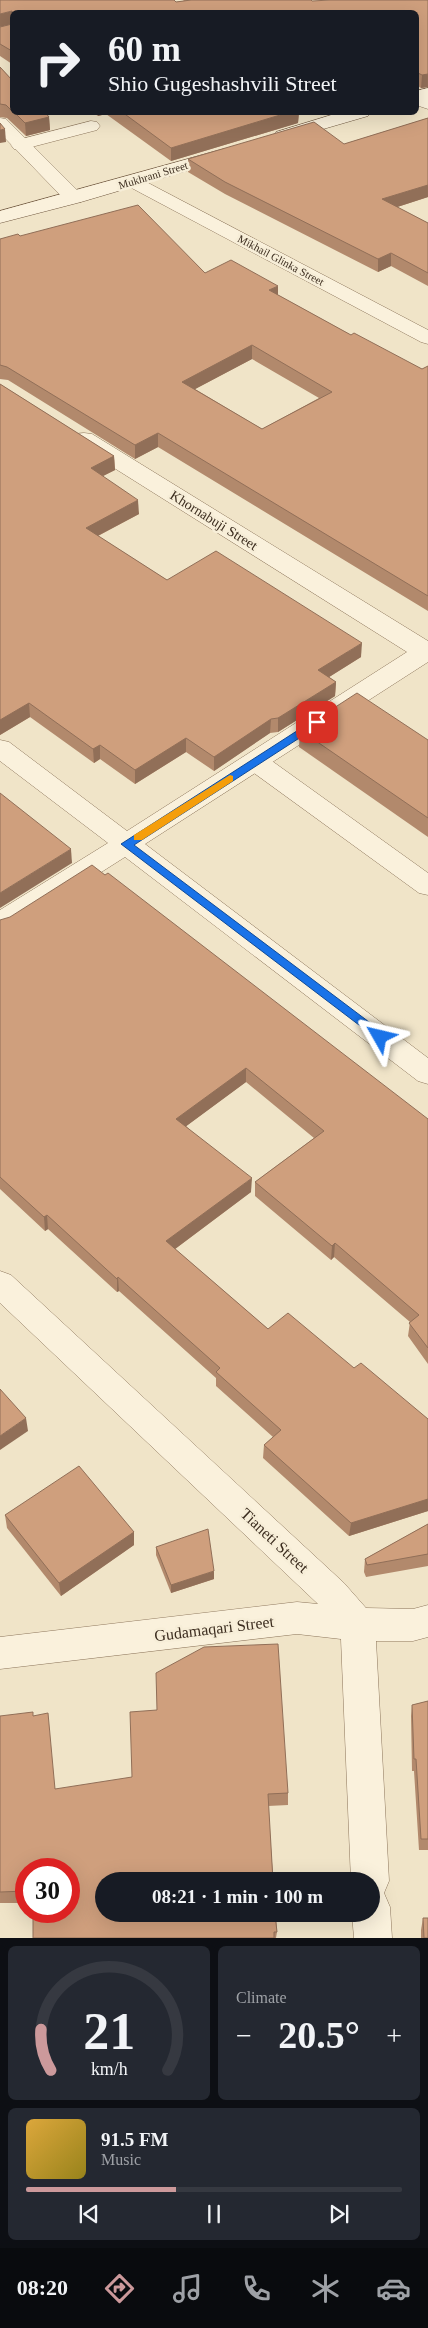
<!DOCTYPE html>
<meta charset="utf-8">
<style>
:root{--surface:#171b24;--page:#242831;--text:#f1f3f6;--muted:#9ea1a6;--line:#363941;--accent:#cc999b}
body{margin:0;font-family:Georgia,serif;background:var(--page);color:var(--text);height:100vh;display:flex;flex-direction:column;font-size:19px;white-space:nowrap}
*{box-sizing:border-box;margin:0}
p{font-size:16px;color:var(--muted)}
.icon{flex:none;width:28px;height:28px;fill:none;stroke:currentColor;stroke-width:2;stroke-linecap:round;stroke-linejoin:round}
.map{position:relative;height:1938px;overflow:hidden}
.panel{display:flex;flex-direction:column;gap:8px;padding:8px;background:#0d0f14;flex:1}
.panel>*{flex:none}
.top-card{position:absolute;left:10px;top:10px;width:409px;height:105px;border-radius:8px;box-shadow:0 5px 20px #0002;background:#171b24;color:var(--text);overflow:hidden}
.speed{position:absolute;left:15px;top:1858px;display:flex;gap:10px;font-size:25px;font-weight:700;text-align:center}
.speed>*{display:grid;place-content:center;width:65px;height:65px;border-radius:50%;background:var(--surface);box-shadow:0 5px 20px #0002;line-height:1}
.speed .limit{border:8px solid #d22;background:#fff;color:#111}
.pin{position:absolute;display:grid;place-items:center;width:42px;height:42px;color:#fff;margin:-21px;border-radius:10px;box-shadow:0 2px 8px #0006}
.me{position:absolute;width:55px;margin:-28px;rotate:307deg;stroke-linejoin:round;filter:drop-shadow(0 0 4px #0008)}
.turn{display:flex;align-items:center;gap:18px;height:105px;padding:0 15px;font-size:22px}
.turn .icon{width:65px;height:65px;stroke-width:2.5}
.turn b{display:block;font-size:35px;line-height:42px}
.big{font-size:38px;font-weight:700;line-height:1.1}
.panel .card{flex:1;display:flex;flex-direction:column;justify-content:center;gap:8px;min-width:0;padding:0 18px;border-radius:8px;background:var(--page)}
.panel .dial{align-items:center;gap:0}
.dial svg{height:130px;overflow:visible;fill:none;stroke:var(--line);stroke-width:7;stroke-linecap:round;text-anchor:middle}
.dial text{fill:var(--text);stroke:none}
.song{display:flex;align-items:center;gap:15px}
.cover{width:60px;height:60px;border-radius:8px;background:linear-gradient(135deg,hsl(40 70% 55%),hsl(50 70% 35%))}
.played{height:5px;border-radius:2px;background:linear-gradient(90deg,var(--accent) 40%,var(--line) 40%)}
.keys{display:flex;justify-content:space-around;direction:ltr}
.heat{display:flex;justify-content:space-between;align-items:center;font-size:28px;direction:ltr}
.panel .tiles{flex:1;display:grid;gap:8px;grid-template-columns:1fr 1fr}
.card:last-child{grid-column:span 2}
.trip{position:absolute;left:95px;top:1872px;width:285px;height:50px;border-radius:25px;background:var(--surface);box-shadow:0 5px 20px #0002;font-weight:700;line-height:50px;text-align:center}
.dock{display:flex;height:80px;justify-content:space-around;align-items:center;background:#090b0e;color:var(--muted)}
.dock .icon{width:35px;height:35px}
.dock .current{color:var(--accent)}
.dock b{font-size:22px;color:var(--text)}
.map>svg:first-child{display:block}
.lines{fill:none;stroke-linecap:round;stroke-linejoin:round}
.lane-casing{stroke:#8d765c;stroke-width:1}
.street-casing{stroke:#8d765c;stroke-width:1}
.secondary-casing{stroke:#6f573f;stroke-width:1}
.lane{fill:#faf1dc;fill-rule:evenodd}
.street{fill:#faf1dc;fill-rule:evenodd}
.secondary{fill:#faf1dc;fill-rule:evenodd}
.wall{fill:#b2896c;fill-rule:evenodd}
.shaded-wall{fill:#916f58}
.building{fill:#cf9f7d;stroke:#916f58;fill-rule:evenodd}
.route{fill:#1a73e8;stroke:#114b97}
.slow{fill:#f59e0b}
.labels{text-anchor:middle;stroke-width:5;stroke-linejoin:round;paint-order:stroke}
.far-street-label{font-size:11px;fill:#3d2e20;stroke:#f7eed8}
.street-label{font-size:14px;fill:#3d2e20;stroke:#f7eed8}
.near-street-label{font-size:16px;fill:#3d2e20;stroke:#f7eed8}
</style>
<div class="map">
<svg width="428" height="1938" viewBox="0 0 428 1938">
<rect width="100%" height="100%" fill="#f0e4c8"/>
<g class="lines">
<defs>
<g id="lane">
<polygon points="91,121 97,122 100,126 97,130 20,150 14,149 11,145 14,141"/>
<polygon points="256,754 265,756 428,873 428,895 419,893 247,768 243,762 247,756"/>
</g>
<g id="street">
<polygon points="416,94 428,98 428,109 416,105"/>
<polygon points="0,118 6,119 81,194 83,198 81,202 67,202 0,133"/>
<polygon points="133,175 428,330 428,344 421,342 126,185 124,181 126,177"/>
<polygon points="84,433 92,434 428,641 428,662 145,844 428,1058 428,1084 418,1081 125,857 10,930 0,933 0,910 108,843 0,761 0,740 9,742 127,831 407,652 76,444 73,439 76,434"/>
<polygon points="0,1271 11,1275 344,1583 366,1608 413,1609 428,1605 428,1637 413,1641 376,1641 389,1881 384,1893 390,1907 392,1938 354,1938 352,1914 371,1914 371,1881 351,1881 341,1639 297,1634 0,1669 0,1637 297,1602 318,1604 0,1303"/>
</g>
<g id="secondary">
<polygon points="428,88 428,98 416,101 416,91"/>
<polygon points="341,112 371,112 368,116 282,141 276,140 273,136 276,132"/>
<polygon points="224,149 230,150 233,154 230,158 81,202 0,223 0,211"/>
</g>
</defs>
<use href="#lane" class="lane-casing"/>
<use href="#street" class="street-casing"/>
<use href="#secondary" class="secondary-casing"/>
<use href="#lane" class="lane"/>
<use href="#street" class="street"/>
<use href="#secondary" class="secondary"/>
</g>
<g class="wall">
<polygon points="183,0 311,0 312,1 428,0 428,87 421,88 416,85 416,12 176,2 184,1"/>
<polygon points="12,24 12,64 0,56 0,27"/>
<polygon points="0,67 12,80 12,112 45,112 49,117 50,130 26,136 7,118 0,117"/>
<polygon points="92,112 299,112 298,123 171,161 106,114 98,116"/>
<polygon points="428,118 428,197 397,207 428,223 428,286 391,266 378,272 225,194 188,172 188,159 344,144"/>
<path d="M20 236 205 273 278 295 351 335 422 369 428 366V611L158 447 135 459 8 380 0 379V239ZM252 359 319 398 262 429 195 389Z"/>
<polygon points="0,384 114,456 115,470 103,476 139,514 98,536 167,580 361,657 329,677 336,682 335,696 278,732 270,733 214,771 186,752 135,784 100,759 94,763 30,717 0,735"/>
<polygon points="300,730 428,740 428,837 299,747"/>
<polygon points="0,920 428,1119 428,1364 408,1336 410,1322 334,1257 331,1260 255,1196 255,1182 314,1138 246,1082 186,1126 251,1192 175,1249 268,1329 354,1368 428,1419 428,1511 349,1536 263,1458 264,1445 273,1437 216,1386 216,1378 119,1291 117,1292 48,1229 45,1231 0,1189"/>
<polygon points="5,1515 134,1532 134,1545 61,1596 7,1528"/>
<polygon points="428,1524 428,1566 366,1577 364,1572 365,1559"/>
<polygon points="156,1547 214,1579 171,1593 156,1555"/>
<polygon points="428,1701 428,1850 419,1850 414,1771 412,1771 411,1716 412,1705"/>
<polygon points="0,1716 34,1716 55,1789 288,1793 288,1805 268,1806 277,1932 276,1938 33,1938 69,1911 26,1869 26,1903 0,1903"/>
<polygon points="423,1918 428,1938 421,1938 421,1930"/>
</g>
<g class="shaded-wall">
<polygon points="12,11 12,24 0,27 0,14"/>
<polygon points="428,74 428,87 421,88 422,75"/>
<polygon points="98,112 106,112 106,114 98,116"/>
<polygon points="290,112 299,112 298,123 171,161 171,148"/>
<polygon points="49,117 50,130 26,136 25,123"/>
<polygon points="5,129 6,142 0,143 0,130"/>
<polygon points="428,185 428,197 382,212 382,199"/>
<polygon points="391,253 391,266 378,272 378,259"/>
<polygon points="278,286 278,299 269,290"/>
<polygon points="252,345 252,359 182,396 182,382"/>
<polygon points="158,433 158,447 135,459 135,445"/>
<polygon points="114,456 115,470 91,482 91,468"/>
<polygon points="138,500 139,514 86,542 86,528"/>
<polygon points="362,643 361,657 318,684 318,670"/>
<polygon points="336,682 335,696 278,732 278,718"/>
<polygon points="29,703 30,717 0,735 0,720"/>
<polygon points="271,719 270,733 214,771 214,757"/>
<polygon points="186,738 186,752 135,784 135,770"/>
<polygon points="100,745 100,759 94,763 93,749"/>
<polygon points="71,849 72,863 0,908 0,893"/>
<polygon points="246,1068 246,1082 177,1133 176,1119"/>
<polygon points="252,1178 251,1192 167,1255 166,1241"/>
<polygon points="47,1215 48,1229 45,1231 44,1217"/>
<polygon points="335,1243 334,1257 331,1260 332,1246"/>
<polygon points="118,1277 119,1291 117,1292 117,1279"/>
<polygon points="26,1418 28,1431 0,1450 0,1436"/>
<polygon points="428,1499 428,1511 349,1536 351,1523"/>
<polygon points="134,1532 134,1545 61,1596 59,1583"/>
<polygon points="214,1571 214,1579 171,1593 171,1585"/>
</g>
<g class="building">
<polygon points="0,0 174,0 176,2 191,0 311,0 312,1 330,0 428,0 428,74 422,75 416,72 416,12 12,12 12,18 12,11 0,14"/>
<polygon points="12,24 12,51 0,44 0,27"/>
<polygon points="0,67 12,80 12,111 6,105 0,104"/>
<polygon points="14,112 45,112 49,117 25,123"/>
<polygon points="122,112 290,112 171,148"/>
<polygon points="428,118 428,185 382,199 428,223 428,273 391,253 378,259 225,182 188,159 314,122 344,144"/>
<polygon points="0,123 5,129 0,130"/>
<path d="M138 205 205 273 231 260 278 286 269 290 351 335 354 333 422 369 428 366V596L158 433 135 445 7 367 0 365V239L18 234 20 236ZM252 345 332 392 262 429 182 382Z"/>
<polygon points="0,384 114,456 91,468 138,500 86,528 167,580 216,551 362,643 318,670 336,682 278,718 271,719 214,757 186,738 135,770 100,745 93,749 29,703 0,720"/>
<polygon points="357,693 428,740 428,818 300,730"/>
<polygon points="0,793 71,849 0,893"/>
<polygon points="92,865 105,875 108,873 428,1119 428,1348 409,1323 419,1315 335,1243 332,1246 255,1182 324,1131 246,1068 176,1119 252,1178 166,1241 268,1329 288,1313 354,1368 361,1363 428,1419 428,1499 351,1523 264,1445 281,1430 216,1372 220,1368 118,1277 117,1279 47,1215 44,1217 0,1177 0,920 10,917"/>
<polygon points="0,1389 26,1418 0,1436"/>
<polygon points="79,1466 134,1532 59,1583 5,1515"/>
<polygon points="428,1524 428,1554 367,1565 365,1559"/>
<polygon points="208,1529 214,1571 171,1585 156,1547"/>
<polygon points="278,1644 288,1793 268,1794 273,1881 104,1881 104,1914 275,1914 277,1932 274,1932 274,1938 33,1938 33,1911 69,1911 69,1869 26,1869 26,1891 0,1892 0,1716 33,1712 33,1716 48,1713 55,1789 132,1777 130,1712 157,1710 156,1673 204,1647"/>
<polygon points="428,1701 428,1839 421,1839 416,1759 414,1759 412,1705"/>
<polygon points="423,1918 428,1918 428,1938 424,1938"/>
</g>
<polygon class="route" points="317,718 321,719 321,724 134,845 385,1034 386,1037 380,1041 121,844"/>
<polygon class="slow" points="230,775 233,776 233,781 142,840 134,840 134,835"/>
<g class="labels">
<g class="far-street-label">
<text transform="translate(153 175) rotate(-17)" y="4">Mukhrani Street</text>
<text transform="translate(281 260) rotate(28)" y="4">Mikhail Glinka Street</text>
</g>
<g class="street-label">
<text transform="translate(214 520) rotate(32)" y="5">Khornabuji Street</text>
</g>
<g class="near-street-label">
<text transform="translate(275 1540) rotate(43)" y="6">Tianeti Street</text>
<text transform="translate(214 1628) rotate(-7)" y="6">Gudamaqari Street</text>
</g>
</g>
</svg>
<div class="speed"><div class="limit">30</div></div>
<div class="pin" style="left:317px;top:722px;background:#d93025"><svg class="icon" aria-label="arrive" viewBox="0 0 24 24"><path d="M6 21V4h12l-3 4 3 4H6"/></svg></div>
<svg class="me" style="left:380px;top:1037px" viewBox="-20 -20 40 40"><path d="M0-17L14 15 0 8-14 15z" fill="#1a73e8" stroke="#fff" stroke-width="4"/></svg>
<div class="trip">08:21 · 1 min · 100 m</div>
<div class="top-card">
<div class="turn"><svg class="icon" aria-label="right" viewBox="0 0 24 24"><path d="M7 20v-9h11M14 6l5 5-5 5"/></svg><div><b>60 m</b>Shio Gugeshashvili Street</div></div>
</div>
</div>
<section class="panel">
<div class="tiles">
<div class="card dial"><svg viewBox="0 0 100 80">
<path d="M14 69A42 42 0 1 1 86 69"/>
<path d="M14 69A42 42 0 0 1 8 44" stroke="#cc999b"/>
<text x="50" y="56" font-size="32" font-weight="700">21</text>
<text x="50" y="72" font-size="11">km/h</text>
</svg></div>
<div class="card"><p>Climate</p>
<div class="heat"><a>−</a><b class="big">20.5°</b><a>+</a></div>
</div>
<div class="card">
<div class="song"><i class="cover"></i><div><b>91.5 FM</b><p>Music</p></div></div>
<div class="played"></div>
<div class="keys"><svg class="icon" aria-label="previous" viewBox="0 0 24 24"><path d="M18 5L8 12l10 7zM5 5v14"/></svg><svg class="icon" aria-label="pause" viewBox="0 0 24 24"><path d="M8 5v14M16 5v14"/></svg><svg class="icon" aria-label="next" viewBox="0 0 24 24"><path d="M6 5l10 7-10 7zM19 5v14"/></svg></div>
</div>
</div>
</section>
<nav class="dock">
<b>08:20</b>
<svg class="icon current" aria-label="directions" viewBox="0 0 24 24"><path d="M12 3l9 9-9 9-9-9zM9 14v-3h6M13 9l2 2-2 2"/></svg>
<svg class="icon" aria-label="music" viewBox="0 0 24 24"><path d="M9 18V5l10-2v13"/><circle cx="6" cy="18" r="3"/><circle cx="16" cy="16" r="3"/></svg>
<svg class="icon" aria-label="phone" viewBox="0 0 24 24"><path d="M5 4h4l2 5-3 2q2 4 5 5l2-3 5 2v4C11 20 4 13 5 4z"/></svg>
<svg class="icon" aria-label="climate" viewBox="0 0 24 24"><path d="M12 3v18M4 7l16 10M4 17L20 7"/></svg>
<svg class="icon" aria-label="car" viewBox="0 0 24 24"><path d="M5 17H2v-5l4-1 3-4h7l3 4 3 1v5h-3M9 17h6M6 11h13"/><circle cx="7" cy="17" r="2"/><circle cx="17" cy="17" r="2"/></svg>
</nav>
